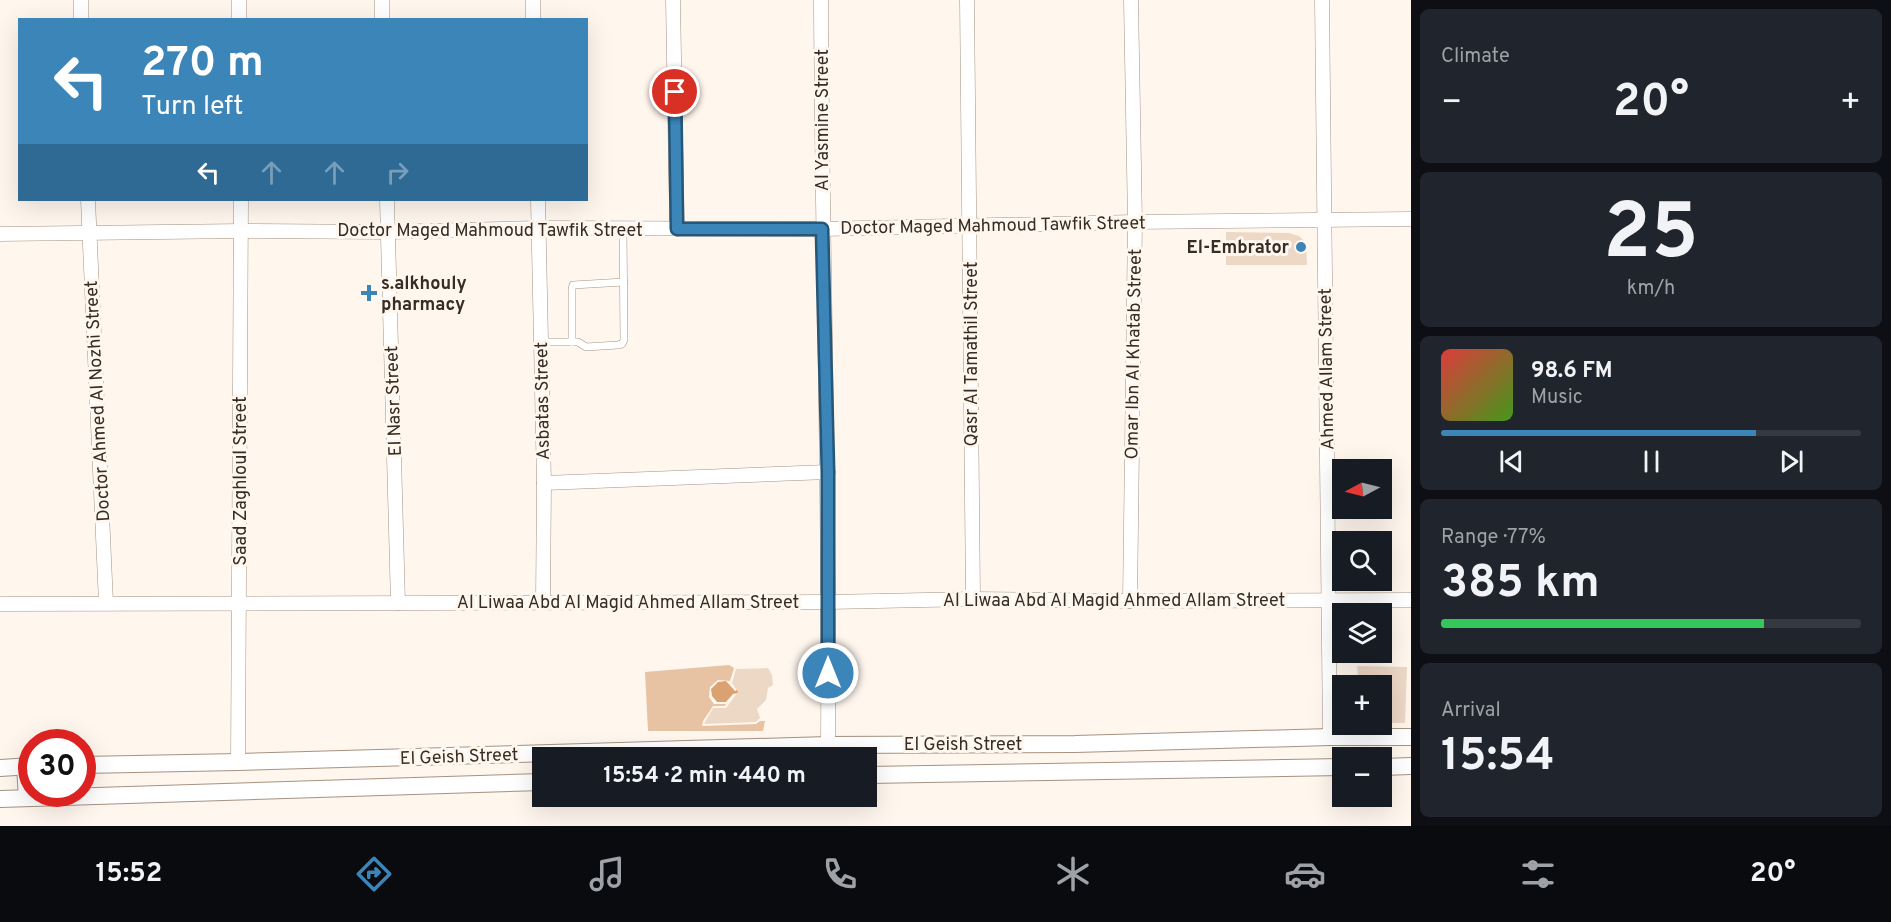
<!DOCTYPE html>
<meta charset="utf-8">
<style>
:root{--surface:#171b24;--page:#20242c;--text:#f1f3f6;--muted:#9ea1a6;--line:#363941;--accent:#3b85b9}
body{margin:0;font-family:Overpass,sans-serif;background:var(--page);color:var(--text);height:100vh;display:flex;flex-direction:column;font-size:22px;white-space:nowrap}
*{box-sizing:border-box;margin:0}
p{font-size:20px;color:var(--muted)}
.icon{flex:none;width:33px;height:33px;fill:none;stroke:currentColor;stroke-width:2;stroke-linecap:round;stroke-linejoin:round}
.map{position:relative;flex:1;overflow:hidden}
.side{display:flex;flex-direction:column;gap:9px;padding:9px;background:#0d0f14;width:480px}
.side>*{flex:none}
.top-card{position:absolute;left:18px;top:18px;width:570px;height:183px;border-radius:0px;box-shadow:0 6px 24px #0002;background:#3b85b9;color:#fff;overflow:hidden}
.needle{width:39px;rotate:263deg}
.buttons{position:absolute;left:1332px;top:459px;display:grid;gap:12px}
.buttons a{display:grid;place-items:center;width:60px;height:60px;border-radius:0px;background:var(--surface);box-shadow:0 6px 24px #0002;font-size:30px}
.speed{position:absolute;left:18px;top:729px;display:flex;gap:12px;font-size:30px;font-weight:700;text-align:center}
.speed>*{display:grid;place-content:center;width:78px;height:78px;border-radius:50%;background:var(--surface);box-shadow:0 6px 24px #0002;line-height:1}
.speed .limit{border:9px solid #d22;background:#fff;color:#111}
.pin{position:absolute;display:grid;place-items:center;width:51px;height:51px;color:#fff;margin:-26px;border:3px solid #fff;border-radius:50%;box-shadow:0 2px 6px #0007}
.me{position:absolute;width:66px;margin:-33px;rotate:0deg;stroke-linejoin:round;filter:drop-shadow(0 0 4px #0008)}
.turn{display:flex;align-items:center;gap:21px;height:126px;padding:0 24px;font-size:27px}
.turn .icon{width:78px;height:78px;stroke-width:2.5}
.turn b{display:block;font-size:42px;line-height:51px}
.lanes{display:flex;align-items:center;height:57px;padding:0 24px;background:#0003;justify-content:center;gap:30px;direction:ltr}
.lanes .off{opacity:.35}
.big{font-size:45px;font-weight:700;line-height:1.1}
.side .tile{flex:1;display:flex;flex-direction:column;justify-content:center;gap:9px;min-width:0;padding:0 21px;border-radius:9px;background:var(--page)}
.side .dial{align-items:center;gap:0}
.dial b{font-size:78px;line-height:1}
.song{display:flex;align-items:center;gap:18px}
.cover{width:72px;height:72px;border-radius:9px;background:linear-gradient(135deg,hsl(0 70% 55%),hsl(100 70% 35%))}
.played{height:6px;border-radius:3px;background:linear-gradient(90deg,var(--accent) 75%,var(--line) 75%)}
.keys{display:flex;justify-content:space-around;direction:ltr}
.heat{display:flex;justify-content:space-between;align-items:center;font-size:33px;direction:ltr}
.charge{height:9px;border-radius:4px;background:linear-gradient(90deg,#34c759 77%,var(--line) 0)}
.trip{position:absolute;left:532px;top:747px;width:345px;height:60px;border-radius:0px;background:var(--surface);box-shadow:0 6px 24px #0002;font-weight:700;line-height:60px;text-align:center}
.tab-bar{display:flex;height:96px;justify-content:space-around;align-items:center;background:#090b0e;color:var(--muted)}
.tab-bar .icon{width:42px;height:42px}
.tab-bar .active{color:var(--accent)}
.tab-bar b{font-size:27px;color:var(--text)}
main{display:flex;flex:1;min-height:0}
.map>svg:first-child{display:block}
.green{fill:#e7c3a4}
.water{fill:#daa271}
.building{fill:#edd7c5}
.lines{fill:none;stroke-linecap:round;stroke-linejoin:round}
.service-casing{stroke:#a69281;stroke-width:8}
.minor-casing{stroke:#a69281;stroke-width:15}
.tertiary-casing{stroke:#a69281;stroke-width:18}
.service{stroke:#fff;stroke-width:7}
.minor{stroke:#fff;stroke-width:14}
.tertiary{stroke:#fff;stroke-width:16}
.route-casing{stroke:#265678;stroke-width:15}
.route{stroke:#3b85b9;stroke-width:10}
.poi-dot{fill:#3b85b9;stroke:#fff6ee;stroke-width:2}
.labels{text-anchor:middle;stroke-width:6;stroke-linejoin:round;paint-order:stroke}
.street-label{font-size:18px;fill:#352d26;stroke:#fff6ee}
.poi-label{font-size:18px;font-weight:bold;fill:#352d26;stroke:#fff6ee;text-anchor:end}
</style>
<main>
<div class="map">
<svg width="1411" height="826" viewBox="0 0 1411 826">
<rect width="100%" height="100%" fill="#fff6ee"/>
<polygon class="green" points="729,665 734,668 730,681 718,680 710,687 709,697 714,704 726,704 725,706 713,706 703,721 702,726 756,724 760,721 765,721 763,731 648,731 645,672"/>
<polygon class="water" points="726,681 735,691 740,688 738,693 733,694 726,702 717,702 712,696 711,689 718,682"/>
<g class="building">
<polygon points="1226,232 1289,233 1299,236 1306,243 1307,265 1226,265"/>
<polygon points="1357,666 1407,667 1405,723 1382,723 1382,686 1359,686"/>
<polygon points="768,668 772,675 773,685 768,688 766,700 757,709 760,718 756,722 704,724 713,708 726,708 738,692 732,683 736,669"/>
</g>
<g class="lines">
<defs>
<g id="service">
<polyline points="541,342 578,342 586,347 618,345 622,344 624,340 623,229"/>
<polyline points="572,342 572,289 573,285 624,282"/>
</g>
<g id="minor">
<polyline points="81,0 81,20"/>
<polyline points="239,0 239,20"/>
<polyline points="382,0 382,20"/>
<polyline points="533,0 533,20"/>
<polyline points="673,0 677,229"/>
<path d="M821 0C822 248 830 497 828 745"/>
<polyline points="967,0 973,599"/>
<polyline points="1322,0 1330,737"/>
<polyline points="88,200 106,603"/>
<polyline points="387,200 398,603"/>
<polyline points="538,200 544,483 543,602"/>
<polyline points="0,234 242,231 388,232 539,228 822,229 1135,222 1411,219"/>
<polyline points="544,483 828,472"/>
<polyline points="1130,601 1135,222 1131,0"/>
<polyline points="0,604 829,602 973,599 1130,601 1411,600"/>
<polyline points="238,762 241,200"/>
</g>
<g id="tertiary">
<polyline points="82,765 238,762 828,745 1075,744 1330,737 1411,737"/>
<polyline points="25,767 27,798"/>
<polyline points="1382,767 1411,766"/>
<polyline points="0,768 32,766"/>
<polyline points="867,775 1342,767"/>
<polyline points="0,799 543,782"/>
</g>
</defs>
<use href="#service" class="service-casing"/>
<use href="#minor" class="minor-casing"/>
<use href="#tertiary" class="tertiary-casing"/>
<use href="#service" class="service"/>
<use href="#minor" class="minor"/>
<use href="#tertiary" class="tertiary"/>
</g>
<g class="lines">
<defs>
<polyline id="route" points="675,92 677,229 822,229 828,472 828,673"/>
</defs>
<use href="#route" class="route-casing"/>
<use href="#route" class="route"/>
</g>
<g class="poi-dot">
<circle cx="1301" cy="247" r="6"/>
<path d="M366 284h6v6h6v6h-6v6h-6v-6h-6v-6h6z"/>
</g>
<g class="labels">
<g class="street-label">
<text transform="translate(822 120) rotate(-90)" y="6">Al Yasmine Street</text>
<text transform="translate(993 225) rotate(-1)" y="6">Doctor Maged Mahmoud Tawfik Street</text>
<text x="490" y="236">Doctor Maged Mahmoud Tawfik Street</text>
<text transform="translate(971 354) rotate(-90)" y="6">Qasr Al Tamathil Street</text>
<text transform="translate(1133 354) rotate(-89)" y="6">Omar Ibn Al Khatab Street</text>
<text transform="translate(1326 369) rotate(-91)" y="6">Ahmed Allam Street</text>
<text transform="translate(97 401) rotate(-93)" y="6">Doctor Ahmed Al Nozhi Street</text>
<text transform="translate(393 401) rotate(-92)" y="6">El Nasr Street</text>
<text transform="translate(542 401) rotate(-91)" y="6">Asbatas Street</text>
<text transform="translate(240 481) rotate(-90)" y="6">Saad Zaghloul Street</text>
<text x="1114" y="606">Al Liwaa Abd Al Magid Ahmed Allam Street</text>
<text x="628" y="608">Al Liwaa Abd Al Magid Ahmed Allam Street</text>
<text x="963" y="750">El Geish Street</text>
<text transform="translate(459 756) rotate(-2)" y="6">El Geish Street</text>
</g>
<g class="poi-label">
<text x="1289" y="253">El-Embrator</text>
<text x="381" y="289" text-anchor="start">s.alkhouly<tspan x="381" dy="21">pharmacy</tspan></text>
</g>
</g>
</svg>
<div class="buttons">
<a><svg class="needle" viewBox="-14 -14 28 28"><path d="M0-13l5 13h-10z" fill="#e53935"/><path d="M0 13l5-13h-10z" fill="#9ea1a6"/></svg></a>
<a><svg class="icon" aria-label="search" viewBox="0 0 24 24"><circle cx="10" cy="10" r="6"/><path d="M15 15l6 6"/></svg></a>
<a><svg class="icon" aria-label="layers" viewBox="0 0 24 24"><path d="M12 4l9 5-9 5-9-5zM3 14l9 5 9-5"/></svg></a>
<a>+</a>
<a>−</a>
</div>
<div class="speed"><div class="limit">30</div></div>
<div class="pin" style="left:675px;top:92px;background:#d93025"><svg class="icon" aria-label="arrive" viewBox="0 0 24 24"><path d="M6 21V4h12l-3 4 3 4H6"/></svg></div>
<svg class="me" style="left:828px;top:673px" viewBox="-20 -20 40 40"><circle r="17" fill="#3b85b9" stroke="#fff" stroke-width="3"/><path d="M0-11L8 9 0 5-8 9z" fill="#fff"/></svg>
<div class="trip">15:54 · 2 min · 440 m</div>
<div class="top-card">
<div class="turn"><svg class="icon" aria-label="left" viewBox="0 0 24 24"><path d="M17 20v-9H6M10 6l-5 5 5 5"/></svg><div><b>270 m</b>Turn left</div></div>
<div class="lanes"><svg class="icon" aria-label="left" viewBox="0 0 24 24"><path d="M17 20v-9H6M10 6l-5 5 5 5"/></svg><svg class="icon off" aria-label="ahead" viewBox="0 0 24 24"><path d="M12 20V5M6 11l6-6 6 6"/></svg><svg class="icon off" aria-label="ahead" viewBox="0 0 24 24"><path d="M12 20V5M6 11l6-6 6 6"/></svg><svg class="icon off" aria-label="right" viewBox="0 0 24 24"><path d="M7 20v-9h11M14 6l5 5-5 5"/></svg></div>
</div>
</div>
<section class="side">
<div class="tile"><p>Climate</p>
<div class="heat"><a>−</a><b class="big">20°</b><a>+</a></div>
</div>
<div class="tile dial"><b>25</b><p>km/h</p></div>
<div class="tile">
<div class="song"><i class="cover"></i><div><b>98.6 FM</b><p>Music</p></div></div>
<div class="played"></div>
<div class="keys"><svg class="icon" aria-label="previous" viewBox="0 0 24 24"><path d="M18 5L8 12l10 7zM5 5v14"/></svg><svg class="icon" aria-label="pause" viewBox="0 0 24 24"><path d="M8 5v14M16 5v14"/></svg><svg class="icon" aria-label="next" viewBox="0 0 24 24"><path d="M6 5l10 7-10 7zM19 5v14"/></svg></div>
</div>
<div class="tile"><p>Range · 77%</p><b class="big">385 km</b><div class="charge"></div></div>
<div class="tile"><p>Arrival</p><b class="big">15:54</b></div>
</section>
</main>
<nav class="tab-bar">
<b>15:52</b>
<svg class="icon active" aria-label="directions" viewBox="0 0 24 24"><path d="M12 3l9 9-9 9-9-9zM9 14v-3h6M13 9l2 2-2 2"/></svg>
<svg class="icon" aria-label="music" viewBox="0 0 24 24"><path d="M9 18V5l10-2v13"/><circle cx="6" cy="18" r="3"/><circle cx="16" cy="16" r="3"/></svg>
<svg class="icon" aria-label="phone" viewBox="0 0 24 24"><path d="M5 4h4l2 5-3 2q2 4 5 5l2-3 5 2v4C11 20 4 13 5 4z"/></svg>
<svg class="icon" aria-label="climate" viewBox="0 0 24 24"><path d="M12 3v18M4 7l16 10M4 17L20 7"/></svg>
<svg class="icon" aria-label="car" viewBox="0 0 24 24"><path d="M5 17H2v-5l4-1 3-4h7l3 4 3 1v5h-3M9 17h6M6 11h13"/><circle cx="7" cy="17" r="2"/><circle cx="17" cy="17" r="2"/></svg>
<svg class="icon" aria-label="filters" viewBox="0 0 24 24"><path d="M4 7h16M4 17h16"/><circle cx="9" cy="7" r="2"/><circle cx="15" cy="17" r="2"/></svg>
<b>20°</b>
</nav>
